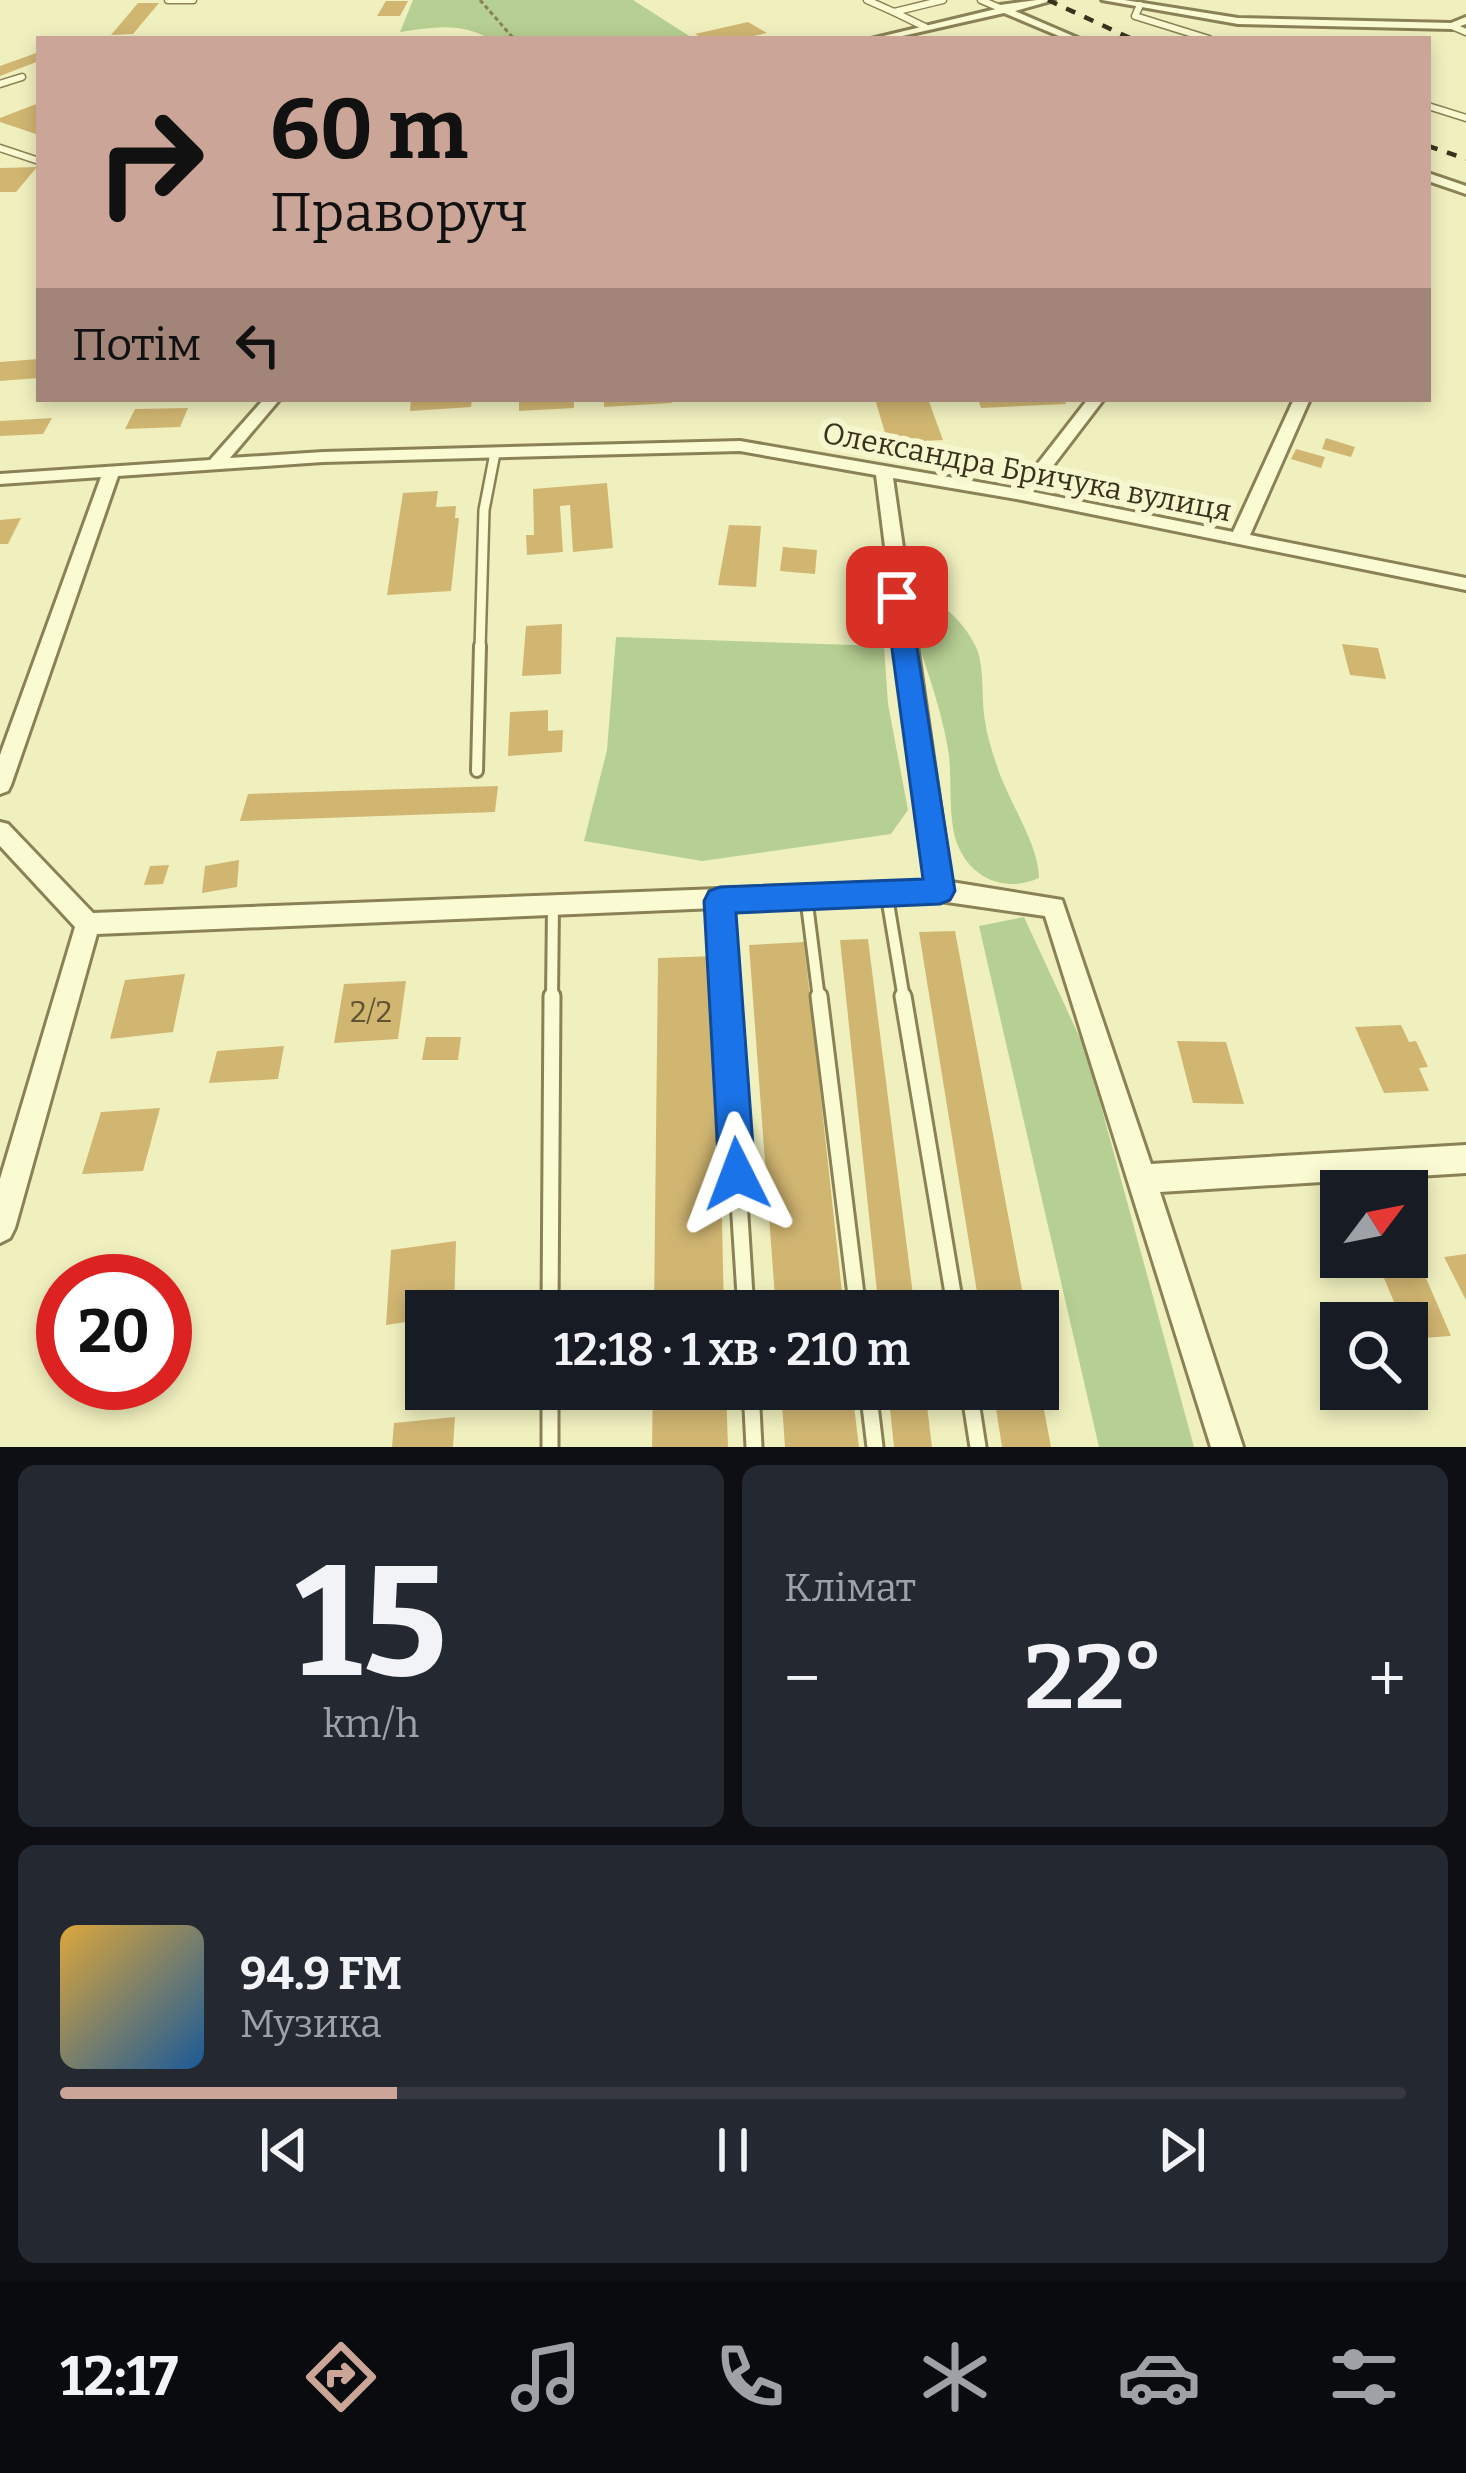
<!DOCTYPE html>
<html lang="uk">
<meta charset="utf-8">
<style>
:root{--surface:#171b24;--page:#242831;--text:#f1f3f6;--muted:#9ea1a6;--line:#363941;--accent:#cba597}
body{margin:0;font-family:Bitter,serif;background:var(--page);color:var(--text);height:100vh;display:flex;flex-direction:column;font-size:45px;white-space:nowrap}
*{box-sizing:border-box;margin:0}
p{font-size:39px;color:var(--muted)}
.icon{flex:none;width:66px;height:66px;fill:none;stroke:currentColor;stroke-width:2;stroke-linecap:round;stroke-linejoin:round}
.map{position:relative;height:1447px;overflow:hidden}
.panel{display:flex;flex-direction:column;gap:18px;padding:18px;background:#0d0f14;flex:1}
.panel>*{flex:none}
.hud{position:absolute;left:36px;top:36px;width:1395px;height:366px;border-radius:0px;box-shadow:0 6px 18px #0003;background:#cba597;color:#111;overflow:hidden}
.needle{width:78px;rotate:58deg}
.controls{position:absolute;left:1320px;top:1170px;display:grid;gap:24px}
.controls a{display:grid;place-items:center;width:108px;height:108px;border-radius:0px;background:var(--surface);box-shadow:0 6px 18px #0003;font-size:60px}
.speed{position:absolute;left:36px;top:1254px;display:flex;gap:24px;font-size:60px;font-weight:700;text-align:center}
.speed>*{display:grid;place-content:center;width:156px;height:156px;border-radius:50%;background:var(--surface);box-shadow:0 6px 18px #0003;line-height:1}
.speed .limit{border:18px solid #d22;background:#fff;color:#111}
.pin{position:absolute;display:grid;place-items:center;width:102px;height:102px;color:#fff;margin:-51px;border-radius:24px;box-shadow:0 6px 18px #0006}
.me{position:absolute;width:132px;margin:-66px;rotate:357deg;stroke-linejoin:round;filter:drop-shadow(0 0 9px #0008)}
.turn{display:flex;align-items:center;gap:42px;height:252px;padding:0 36px;font-size:54px}
.turn .icon{width:156px;height:156px;stroke-width:2.5}
.turn b{display:block;font-size:84px;line-height:102px}
.then{display:flex;align-items:center;height:114px;padding:0 36px;background:#0003;gap:24px;font-size:45px}
.big{font-size:90px;font-weight:600;line-height:1.1}
.panel .tile{flex:1;display:flex;flex-direction:column;justify-content:center;gap:18px;min-width:0;padding:0 42px;border-radius:18px;background:var(--page)}
.panel .dial{align-items:center;gap:0}
.dial b{font-size:156px;line-height:1}
.song{display:flex;align-items:center;gap:36px}
.cover{width:144px;height:144px;border-radius:18px;background:linear-gradient(135deg,hsl(40 70% 55%),hsl(210 70% 35%))}
.played{height:12px;border-radius:6px;background:linear-gradient(90deg,var(--accent) 25%,var(--line) 25%)}
.keys{display:flex;justify-content:space-around;direction:ltr}
.heat{display:flex;justify-content:space-between;align-items:center;font-size:66px;direction:ltr}
.panel .tiles{flex:1;display:grid;gap:18px;grid-template-columns:1fr 1fr}
.tile:last-child{grid-column:span 2}
.trip{position:absolute;left:405px;top:1290px;width:654px;height:120px;border-radius:0px;background:var(--surface);box-shadow:0 6px 18px #0003;font-weight:600;line-height:120px;text-align:center}
.menu{display:flex;height:192px;justify-content:space-around;align-items:center;background:#090b0e;color:var(--muted)}
.menu .icon{width:84px;height:84px}
.menu .current{color:var(--accent)}
.menu b{font-size:54px;color:var(--text)}
.map>svg:first-child{display:block}
.green{fill:#b6cf92}
.building{fill:#d1b672}
.lines{fill:none;stroke-linecap:round;stroke-linejoin:round}
.service-far3-casing{stroke:#8a8156;stroke-width:9}
.service-far2-casing{stroke:#8a8156;stroke-width:14}
.service-far1-casing{stroke:#8a8156;stroke-width:16}
.service-casing{stroke:#8a8156;stroke-width:21}
.minor-casing{stroke:#8a8156;stroke-width:6}
.path{stroke:#8a8156;stroke-width:3;stroke-dasharray:4.5 3;stroke-linecap:butt}
.service-far3{stroke:#fbfbd3;stroke-width:6}
.service-far2{stroke:#fbfbd3;stroke-width:9}
.service-far1{stroke:#fbfbd3;stroke-width:10}
.service{stroke:#fbfbd3;stroke-width:15}
.minor{fill:#fbfbd3;fill-rule:evenodd}
.rail{stroke:#39321c;stroke-width:4.5;stroke-dasharray:10 10;stroke-linecap:butt}
.route{fill:#1a73e8;stroke:#114b97;stroke-width:3}
.labels{text-anchor:middle;stroke-width:12;stroke-linejoin:round;paint-order:stroke}
.street-label{font-size:30px;fill:#39321c;stroke:#f7f7cf}
.near-number-label{font-size:30px;fill:#5f5332}
</style>
<div class="map">
<svg width="1466" height="1447" viewBox="0 0 1466 1447">
<rect width="100%" height="100%" fill="#f0f0bf"/>
<g class="green">
<path d="M413 0H633L694 39H490C461 22 433 27 400 32Z"/>
<path d="M915 595C943 601 963 621 976 647 985 668 981 698 985 721 987 736 992 751 997 766 1008 801 1039 844 1039 878 1006 893 970 879 957 843 947 815 953 778 948 749 940 701 920 652 906 605Z"/>
<polygon points="616,637 884,646 888,704 908,810 891,834 702,861 584,841 607,750"/>
<polygon points="1024,917 1086,1051 1194,1447 1099,1447 979,926"/>
</g>
<g class="building">
<polygon points="386,1 408,1 400,16 377,16"/>
<polygon points="138,3 159,3 133,34 111,35"/>
<polygon points="748,22 767,33 739,39 704,39 695,34"/>
<polygon points="39,52 39,61 0,76 0,66"/>
<polygon points="39,103 39,135 0,122 0,118"/>
<polygon points="37,167 16,192 0,192 0,168"/>
<polygon points="39,359 39,378 0,381 0,362"/>
<polygon points="411,399 472,399 471,407 410,411"/>
<polygon points="519,399 574,399 574,408 519,411"/>
<polygon points="604,399 671,399 672,403 604,407"/>
<polygon points="875,399 928,399 943,440 888,443"/>
<polygon points="978,399 1064,399 1066,404 981,408"/>
<polygon points="188,408 180,427 125,429 135,409"/>
<polygon points="52,418 43,434 0,436 0,421"/>
<polygon points="1326,438 1355,447 1351,457 1322,449"/>
<polygon points="1296,449 1325,457 1321,468 1291,459"/>
<polygon points="607,483 613,548 573,552 570,505 560,506 563,552 527,555 526,535 534,535 533,489"/>
<polygon points="438,491 436,507 456,506 455,518 459,518 451,591 387,595 403,493"/>
<polygon points="21,518 8,544 0,544 0,520"/>
<polygon points="729,525 761,526 756,587 718,585"/>
<polygon points="783,547 817,550 815,574 780,571"/>
<polygon points="562,624 561,674 522,676 526,626"/>
<polygon points="1342,644 1378,648 1386,679 1350,675"/>
<polygon points="548,710 548,731 563,730 562,752 508,756 510,712"/>
<polygon points="498,786 495,812 240,821 248,794"/>
<polygon points="239,860 237,887 202,893 205,866"/>
<polygon points="169,865 163,884 144,885 150,866"/>
<polygon points="955,931 1026,1311 980,1311 919,932"/>
<polygon points="868,939 915,1311 879,1311 840,940"/>
<polygon points="804,942 844,1311 776,1311 749,945"/>
<polygon points="716,956 724,1311 654,1311 658,958"/>
<polygon points="185,974 173,1032 110,1039 125,980"/>
<polygon points="406,981 398,1039 334,1043 344,984"/>
<polygon points="1401,1025 1409,1042 1416,1041 1428,1067 1419,1068 1429,1091 1384,1093 1355,1027"/>
<polygon points="426,1037 461,1037 458,1060 422,1060"/>
<polygon points="1177,1041 1226,1042 1244,1104 1193,1103"/>
<polygon points="284,1046 278,1079 209,1083 217,1051"/>
<polygon points="160,1108 143,1171 82,1174 101,1112"/>
<polygon points="1407,1234 1451,1336 1409,1339 1407,1323 1403,1323 1375,1257 1407,1257"/>
<polygon points="456,1241 454,1311 426,1311 426,1319 386,1325 391,1250"/>
<polygon points="1466,1254 1466,1300 1444,1257"/>
<polygon points="653,1389 726,1389 728,1447 652,1447"/>
<polygon points="781,1389 852,1389 859,1447 785,1447"/>
<polygon points="888,1389 925,1389 932,1447 894,1447"/>
<polygon points="993,1389 1040,1389 1051,1447 1002,1447"/>
<polygon points="455,1417 453,1447 392,1447 394,1423"/>
</g>
<g class="lines">
<defs>
<g id="service-far3">
<polyline points="168,0 193,0"/>
<polyline points="867,0 894,12 943,0"/>
<polyline points="981,0 1000,8"/>
<polyline points="1140,5 1135,16 1209,39"/>
<polyline points="894,12 925,27"/>
<polyline points="1452,26 1466,32"/>
<polyline points="0,84 22,77"/>
<polyline points="1428,106 1466,118"/>
<polyline points="0,148 39,161"/>
</g>
<polyline id="service-far2" points="480,649 484,510 495,453"/>
<g id="service-far1">
<polyline points="477,771 480,646"/>
<polyline points="886,891 904,999"/>
<polyline points="806,896 819,999"/>
<polyline points="720,901 726,999"/>
<polyline points="552,999 553,906"/>
</g>
<g id="service">
<polyline points="726,996 746,1311"/>
<polyline points="819,996 858,1311"/>
<polyline points="903,996 956,1311"/>
<polyline points="550,1311 552,996"/>
<polyline points="550,1389 550,1447"/>
<polyline points="751,1389 754,1447"/>
<polyline points="868,1389 875,1447"/>
<polyline points="969,1389 978,1447"/>
</g>
<g id="minor">
<polygon points="1037,0 1054,0 1015,11 1080,39 1066,39 1004,13 889,39 871,39 996,9 1000,5"/>
<polygon points="1102,0 1124,0 1238,18 1451,23 1466,17 1466,24 1452,29 1238,24"/>
<polygon points="1428,173 1466,186 1466,194 1428,181"/>
<polygon points="264,399 280,399 230,458 323,452 740,441 1018,489 1088,399 1104,399 1033,492 1233,532 1294,399 1310,399 1250,535 1466,578 1466,590 1022,500 893,478 951,882 1062,900 1151,1164 1466,1145 1466,1173 1160,1192 1243,1447 1211,1447 1045,916 940,901 886,901 97,934 15,1228 10,1238 0,1243 0,1179 75,927 0,846 0,822 8,824 93,913 927,881 876,475 740,451 323,462 118,476 11,785 8,791 0,794 0,755 101,477 0,484 0,474 210,460"/>
</g>
</defs>
<use href="#service-far3" class="service-far3-casing"/>
<use href="#service-far2" class="service-far2-casing"/>
<use href="#service-far1" class="service-far1-casing"/>
<use href="#service" class="service-casing"/>
<use href="#minor" class="minor-casing"/>
<polyline class="path" points="480,0 514,39"/>
<use href="#service-far3" class="service-far3"/>
<use href="#service-far2" class="service-far2"/>
<use href="#service-far1" class="service-far1"/>
<use href="#service" class="service"/>
<use href="#minor" class="minor"/>
<g class="rail">
<polyline points="1048,0 1132,39"/>
<polyline points="1428,146 1466,159"/>
</g>
</g>
<polygon class="route" points="897,588 909,597 955,891 950,900 940,904 736,913 755,1174 750,1187 737,1193 724,1187 719,1174 704,901 709,891 720,887 923,879 885,597"/>
<g class="labels">
<g class="street-label">
<text transform="translate(1027 472) rotate(11)" y="10">Олександра Бричука вулиця</text>
</g>
<g class="near-number-label">
<text x="371" y="1022">2/2</text>
</g>
</g>
</svg>
<div class="controls">
<a><svg class="needle" viewBox="-14 -14 28 28"><path d="M0-13l5 13h-10z" fill="#e53935"/><path d="M0 13l5-13h-10z" fill="#9ea1a6"/></svg></a>
<a><svg class="icon" aria-label="search" viewBox="0 0 24 24"><circle cx="10" cy="10" r="6"/><path d="M15 15l6 6"/></svg></a>
</div>
<div class="speed"><div class="limit">20</div></div>
<div class="pin" style="left:897px;top:597px;background:#d93025"><svg class="icon" aria-label="arrive" viewBox="0 0 24 24"><path d="M6 21V4h12l-3 4 3 4H6"/></svg></div>
<svg class="me" style="left:737px;top:1174px" viewBox="-20 -20 40 40"><path d="M0-17L14 15 0 8-14 15z" fill="#1a73e8" stroke="#fff" stroke-width="4"/></svg>
<div class="trip">12:18 · 1 хв · 210 m</div>
<div class="hud">
<div class="turn"><svg class="icon" aria-label="right" viewBox="0 0 24 24"><path d="M7 20v-9h11M14 6l5 5-5 5"/></svg><div><b>60 m</b>Праворуч</div></div>
<div class="then">Потім<svg class="icon" aria-label="left" viewBox="0 0 24 24"><path d="M17 20v-9H6M10 6l-5 5 5 5"/></svg></div>
</div>
</div>
<section class="panel">
<div class="tiles">
<div class="tile dial"><b>15</b><p>km/h</p></div>
<div class="tile"><p>Клімат</p>
<div class="heat"><a>−</a><b class="big">22°</b><a>+</a></div>
</div>
<div class="tile">
<div class="song"><i class="cover"></i><div><b>94.9 FM</b><p>Музика</p></div></div>
<div class="played"></div>
<div class="keys"><svg class="icon" aria-label="previous" viewBox="0 0 24 24"><path d="M18 5L8 12l10 7zM5 5v14"/></svg><svg class="icon" aria-label="pause" viewBox="0 0 24 24"><path d="M8 5v14M16 5v14"/></svg><svg class="icon" aria-label="next" viewBox="0 0 24 24"><path d="M6 5l10 7-10 7zM19 5v14"/></svg></div>
</div>
</div>
</section>
<nav class="menu">
<b>12:17</b>
<svg class="icon current" aria-label="directions" viewBox="0 0 24 24"><path d="M12 3l9 9-9 9-9-9zM9 14v-3h6M13 9l2 2-2 2"/></svg>
<svg class="icon" aria-label="music" viewBox="0 0 24 24"><path d="M9 18V5l10-2v13"/><circle cx="6" cy="18" r="3"/><circle cx="16" cy="16" r="3"/></svg>
<svg class="icon" aria-label="phone" viewBox="0 0 24 24"><path d="M5 4h4l2 5-3 2q2 4 5 5l2-3 5 2v4C11 20 4 13 5 4z"/></svg>
<svg class="icon" aria-label="climate" viewBox="0 0 24 24"><path d="M12 3v18M4 7l16 10M4 17L20 7"/></svg>
<svg class="icon" aria-label="car" viewBox="0 0 24 24"><path d="M5 17H2v-5l4-1 3-4h7l3 4 3 1v5h-3M9 17h6M6 11h13"/><circle cx="7" cy="17" r="2"/><circle cx="17" cy="17" r="2"/></svg>
<svg class="icon" aria-label="filters" viewBox="0 0 24 24"><path d="M4 7h16M4 17h16"/><circle cx="9" cy="7" r="2"/><circle cx="15" cy="17" r="2"/></svg>
</nav>
